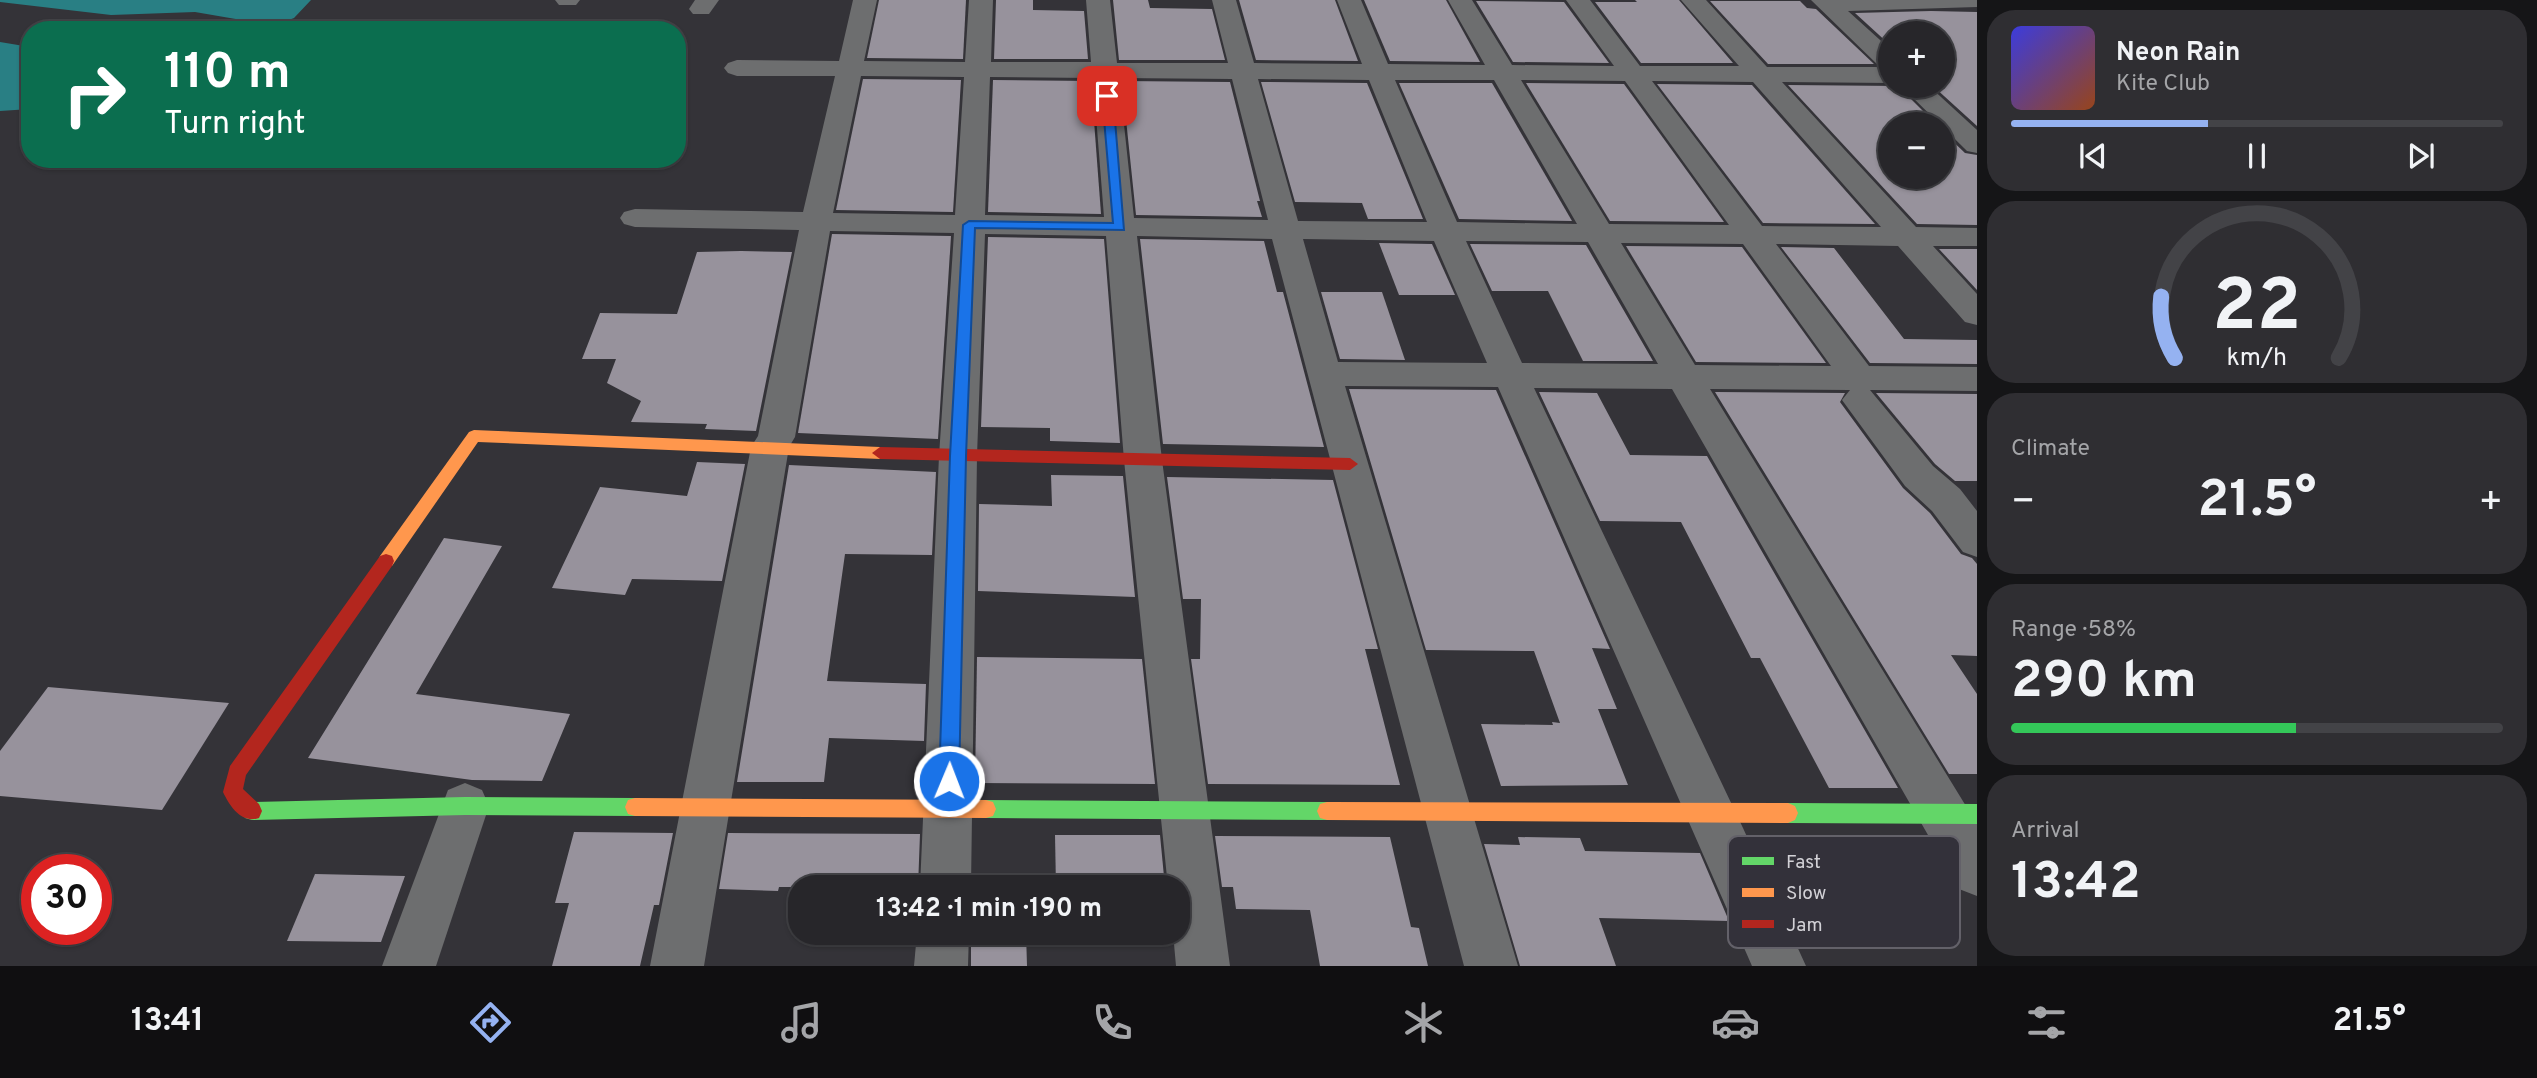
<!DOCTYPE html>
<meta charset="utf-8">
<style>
:root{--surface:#27262a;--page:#2f2e32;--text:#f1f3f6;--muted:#a4a5a8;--line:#434347;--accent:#95b2f1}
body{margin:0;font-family:Overpass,sans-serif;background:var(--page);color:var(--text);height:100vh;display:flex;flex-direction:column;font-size:26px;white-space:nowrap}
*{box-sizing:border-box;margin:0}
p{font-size:23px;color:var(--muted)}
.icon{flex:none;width:38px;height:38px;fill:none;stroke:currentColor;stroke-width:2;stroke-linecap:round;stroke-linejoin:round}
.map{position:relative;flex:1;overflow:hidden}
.panel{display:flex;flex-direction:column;gap:10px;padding:10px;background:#151517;width:560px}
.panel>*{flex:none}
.top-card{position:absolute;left:21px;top:21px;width:665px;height:147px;border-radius:28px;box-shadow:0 2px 5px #0004,0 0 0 2px var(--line);background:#0b6e4f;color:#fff;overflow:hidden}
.buttons{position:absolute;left:1878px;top:21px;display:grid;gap:14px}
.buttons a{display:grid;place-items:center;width:77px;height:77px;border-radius:50%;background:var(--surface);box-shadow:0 2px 5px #0004,0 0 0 2px var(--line);font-size:35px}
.speed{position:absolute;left:21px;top:854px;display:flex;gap:14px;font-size:35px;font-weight:700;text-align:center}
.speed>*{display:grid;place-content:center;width:91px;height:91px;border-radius:50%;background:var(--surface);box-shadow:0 2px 5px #0004,0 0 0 2px var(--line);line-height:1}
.speed .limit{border:10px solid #d22;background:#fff;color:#111}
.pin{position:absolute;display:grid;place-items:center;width:60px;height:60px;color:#fff;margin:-30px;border-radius:14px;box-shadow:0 4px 10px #0006}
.me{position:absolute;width:77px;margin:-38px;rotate:1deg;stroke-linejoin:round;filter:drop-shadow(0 0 5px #0008)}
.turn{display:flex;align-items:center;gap:24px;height:147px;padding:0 28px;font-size:32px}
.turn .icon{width:91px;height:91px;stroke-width:2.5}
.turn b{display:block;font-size:49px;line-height:60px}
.big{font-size:52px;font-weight:700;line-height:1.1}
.panel .widget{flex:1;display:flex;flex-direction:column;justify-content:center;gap:10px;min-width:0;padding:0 24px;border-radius:28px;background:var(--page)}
.panel .dial{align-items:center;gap:0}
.dial svg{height:182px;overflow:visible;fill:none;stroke:var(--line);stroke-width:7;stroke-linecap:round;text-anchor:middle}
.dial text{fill:var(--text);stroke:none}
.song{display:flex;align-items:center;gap:21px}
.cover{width:84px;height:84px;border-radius:10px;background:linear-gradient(135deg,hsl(240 70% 55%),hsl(20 70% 35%))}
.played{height:7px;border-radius:4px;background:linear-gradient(90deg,var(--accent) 40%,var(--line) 40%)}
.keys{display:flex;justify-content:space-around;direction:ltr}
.heat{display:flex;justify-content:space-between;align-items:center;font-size:38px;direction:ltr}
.charge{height:10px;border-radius:5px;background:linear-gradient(90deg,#34c759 58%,var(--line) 0)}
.trip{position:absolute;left:788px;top:875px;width:402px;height:70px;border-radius:28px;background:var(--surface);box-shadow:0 2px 5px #0004,0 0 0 2px var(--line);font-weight:700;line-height:70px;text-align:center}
.tab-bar{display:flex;height:112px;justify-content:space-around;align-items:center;background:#100f11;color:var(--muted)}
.tab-bar .icon{width:49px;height:49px}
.tab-bar .active{color:var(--accent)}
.tab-bar b{font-size:32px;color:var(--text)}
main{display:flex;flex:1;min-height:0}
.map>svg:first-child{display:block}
.water{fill:#297f84}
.building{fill:#97929c}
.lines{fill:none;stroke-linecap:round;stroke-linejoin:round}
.street{fill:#6d6e6f;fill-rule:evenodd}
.fast{fill:#63d668;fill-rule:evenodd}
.slow{fill:#ff974d;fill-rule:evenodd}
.jam{fill:#b3261e;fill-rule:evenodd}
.route{fill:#1a73e8;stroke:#114b97;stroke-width:2}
.key{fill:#33313a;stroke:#636169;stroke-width:2}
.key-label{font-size:19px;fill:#d2d1d6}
</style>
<main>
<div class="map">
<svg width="1977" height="966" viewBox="0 0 1977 966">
<rect width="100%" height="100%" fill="#343338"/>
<g class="water">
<polygon points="0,0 311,0 294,18 281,23 264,24 195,12 111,15 0,2"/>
<polygon points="0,42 30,47 30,109 0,111"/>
</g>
<g class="building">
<polygon points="879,0 966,0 963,59 867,58"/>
<polygon points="996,0 1033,0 1033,10 1084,11 1088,59 994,59"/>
<polygon points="1113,0 1148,0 1150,8 1212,9 1225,60 1119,60"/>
<polygon points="1239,0 1335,0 1358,61 1256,60"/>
<polygon points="1364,0 1446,0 1480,62 1390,61"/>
<polygon points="1635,0 1679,0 1733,63 1641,63 1595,2 1637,2"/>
<polygon points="1476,1 1564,2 1609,63 1513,62"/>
<polygon points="1710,1 1800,1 1807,8 1816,9 1874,64 1768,64"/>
<polygon points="1931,11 1977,12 1977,126 1933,86 1942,86 1942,33 1890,33 1890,45 1855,13"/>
<polygon points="863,79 961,80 953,212 836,210"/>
<polygon points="993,80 1091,81 1101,214 988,212"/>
<polygon points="1122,81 1230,82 1260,201 1257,201 1262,217 1136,215"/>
<polygon points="1261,82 1367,83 1423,219 1368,219 1362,203 1295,202"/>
<polygon points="1399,83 1492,83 1572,221 1459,219"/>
<polygon points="1526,83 1624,84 1724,222 1610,221"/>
<polygon points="1657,84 1752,85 1875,224 1763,223"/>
<polygon points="1788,85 1898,86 1936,124 1890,124 1890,177 1942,177 1942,131 1965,153 1977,155 1977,225 1917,224"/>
<polygon points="832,234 951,236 938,439 798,433"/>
<polygon points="988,237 1104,239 1120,443 1050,441 1050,428 981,427"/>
<polygon points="1140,239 1264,241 1277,292 1283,292 1324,447 1163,444"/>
<polygon points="1379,243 1432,244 1455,295 1399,295"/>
<polygon points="1470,244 1586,245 1653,361 1583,361 1548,291 1492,291"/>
<polygon points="1626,246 1742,247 1826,363 1696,362"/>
<polygon points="1781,247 1834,248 1904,339 1977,340 1977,364 1870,363"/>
<polygon points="1939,249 1977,249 1977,290"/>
<polygon points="741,251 792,252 756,431 705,429 707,424 631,422 641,401 607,383 616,359 582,359 600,313 677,314 697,252"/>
<polygon points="1321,292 1382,292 1405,360 1340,359"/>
<polygon points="1349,389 1496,390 1610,649 1592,648 1617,709 1598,709 1628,785 1501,786 1481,724 1553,725 1552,722 1560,723 1534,651 1426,650"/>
<polygon points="1539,392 1597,393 1630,455 1707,456 1898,788 1829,788 1760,658 1751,658 1681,522 1600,521"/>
<polygon points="1715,392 1845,393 1840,402 1903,488 1930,513 1961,554 1972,558 1977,564 1977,656 1951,655 1977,694 1977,774 1949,774"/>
<polygon points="1876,393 1977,394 1977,481 1955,481 1935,464"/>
<polygon points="697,462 745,464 722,581 632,579 625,595 552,588 600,487 687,496"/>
<polygon points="789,465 936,472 932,555 845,554 827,681 926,684 924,741 829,738 824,782 737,782"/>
<polygon points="1051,475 1123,476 1135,597 978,591 979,504 1052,506"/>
<polygon points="1167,477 1333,480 1378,649 1365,649 1400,785 1208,784 1191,659 1200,659 1201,599 1183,599"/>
<polygon points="444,538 502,546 416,694 570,714 542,781 472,780 308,758"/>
<polygon points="977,657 1142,659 1155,784 975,783"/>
<polygon points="48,687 229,703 162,810 0,796 0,751"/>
<polygon points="574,832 673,833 659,905 654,905 640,966 552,966 569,903 555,903"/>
<polygon points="728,833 920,834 918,887 779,887 778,891 719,889"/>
<polygon points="1055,835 1160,835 1165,887 1056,887"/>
<polygon points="1215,836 1390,837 1411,927 1419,928 1428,966 1320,966 1310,910 1236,909 1233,887 1222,887"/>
<polygon points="1518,837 1580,838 1585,851 1700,853 1729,921 1599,918 1616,966 1520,966 1484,844 1520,845"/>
<polygon points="315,874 405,876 381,942 287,941"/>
<polygon points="971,933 1026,933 1027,966 971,966"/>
</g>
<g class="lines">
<g class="street">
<polygon points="555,0 580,0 576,5 559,5"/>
<polygon points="695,0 719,0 709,14 693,14 689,9"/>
<path d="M853 0H877L864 61 965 62 969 0H993L991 62H1091L1086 0H1110L1117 63H1228L1212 0H1236L1254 63 1362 64 1337 0H1361L1388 64 1485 65 1448 0H1472L1512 65 1614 66 1566 0H1590L1640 66H1739L1681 0H1706L1767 67H1880L1811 0H1977V7L1848 11 1890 49V83L1782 82 1916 227 1977 228V246H1933L1977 294V325L1965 322 1898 246 1776 244 1869 366 1977 367V391L1870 390 1933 466 1960 489 1977 511V557L1963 552 1932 511 1905 486 1842 400 1850 390 1710 389 1977 824V896L1959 889 1672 389 1534 388 1743 828 1806 966H1752L1498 387 1345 386 1518 966H1464L1272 239 1137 236 1162 460 1230 966H1176L1173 933H1178V887H1168L1124 460 1106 236 985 234 977 456 971 887H920L939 456 954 233 830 231 795 437 789 447 704 966H650L751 447 758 436 799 230 635 227 624 224 620 218 624 212 635 209 803 212 835 76H737L728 73 724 68 728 63 737 60 839 61ZM861 76 964 77 955 215 833 213ZM990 77 1093 78 1104 217 985 215ZM1119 78 1232 79 1268 220 1134 218ZM1258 79 1369 80 1427 222 1298 221ZM1395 80H1494L1577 224 1457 222ZM1521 80 1625 81 1729 225 1609 224ZM1652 81 1753 82 1881 227 1762 226ZM1303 239 1434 241 1487 363 1338 362ZM1466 241 1588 242 1658 364 1522 363ZM1621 243 1743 244 1831 366 1695 365Z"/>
<polygon points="1901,86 1929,86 1977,130 1977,153 1967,151"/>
<polygon points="465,783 482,790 489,806 436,966 382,966 448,790"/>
<polygon points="917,933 969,933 968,966 914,966"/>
</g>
<g class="fast">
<polygon points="465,797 635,798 642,800 645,807 642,814 635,816 465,815 252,820 245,818 242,811 245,804 252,802"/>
<polygon points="986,800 1327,802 1334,804 1337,811 1334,818 1327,820 986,818 979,816 976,809 979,802"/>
<polygon points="1788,803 1977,804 1977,824 1788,823 1781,820 1778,813 1781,806"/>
</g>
<g class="slow">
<polygon points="474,430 880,447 888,453 880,459 478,442 392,566 380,566 378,561 380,556 469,432"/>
<polygon points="635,798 986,800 993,802 996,809 993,816 986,818 635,816 628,814 625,807 628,800"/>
<polygon points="1327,802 1788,803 1795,806 1798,813 1795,820 1788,823 1327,820 1320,818 1317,811 1320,804"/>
</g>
<g class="jam">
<polygon points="880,447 1350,458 1358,464 1350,470 880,459 872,453"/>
<path d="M386 554 392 556 394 561 392 566 246 775 243 789 259 804 262 811 259 818C242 824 230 807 223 792L230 766 380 556Z"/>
</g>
</g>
<polygon class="route" points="1107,92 1113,96 1124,230 975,228 966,456 959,781 956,788 949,790 942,788 939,781 950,456 963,225 969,221 1113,223 1102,96"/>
<rect x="1728" y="836" width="232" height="112" rx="10" class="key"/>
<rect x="1742" y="857" width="32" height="8" fill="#63d668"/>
<rect x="1742" y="888" width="32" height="9" fill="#ff974d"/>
<rect x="1742" y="920" width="32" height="8" fill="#b3261e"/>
<g class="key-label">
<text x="1786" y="868">Fast</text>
<text x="1786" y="899">Slow</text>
<text x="1786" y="931">Jam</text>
</g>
</svg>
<div class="buttons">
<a>+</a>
<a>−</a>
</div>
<div class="speed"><div class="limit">30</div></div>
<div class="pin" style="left:1107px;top:96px;background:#d93025"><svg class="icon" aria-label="arrive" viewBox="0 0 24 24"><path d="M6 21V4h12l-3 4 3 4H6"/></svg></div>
<svg class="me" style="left:949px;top:781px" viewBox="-20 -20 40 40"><circle r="17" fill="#1a73e8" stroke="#fff" stroke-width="3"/><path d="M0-11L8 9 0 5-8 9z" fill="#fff"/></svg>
<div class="trip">13:42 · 1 min · 190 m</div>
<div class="top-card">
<div class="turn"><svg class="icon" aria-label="right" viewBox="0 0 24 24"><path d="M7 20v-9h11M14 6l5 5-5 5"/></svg><div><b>110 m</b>Turn right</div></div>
</div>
</div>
<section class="panel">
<div class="widget">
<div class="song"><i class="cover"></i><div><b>Neon Rain</b><p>Kite Club</p></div></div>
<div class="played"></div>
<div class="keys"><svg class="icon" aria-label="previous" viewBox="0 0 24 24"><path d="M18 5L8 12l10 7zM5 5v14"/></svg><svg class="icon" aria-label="pause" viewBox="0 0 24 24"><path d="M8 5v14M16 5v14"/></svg><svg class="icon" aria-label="next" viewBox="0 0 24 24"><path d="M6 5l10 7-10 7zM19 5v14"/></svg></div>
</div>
<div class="widget dial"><svg viewBox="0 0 100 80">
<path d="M14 69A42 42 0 1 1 86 69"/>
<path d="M14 69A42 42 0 0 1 8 42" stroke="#95b2f1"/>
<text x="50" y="56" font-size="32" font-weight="700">22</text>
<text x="50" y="72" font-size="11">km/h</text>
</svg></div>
<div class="widget"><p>Climate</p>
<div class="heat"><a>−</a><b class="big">21.5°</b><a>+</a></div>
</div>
<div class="widget"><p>Range · 58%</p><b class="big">290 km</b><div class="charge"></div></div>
<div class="widget"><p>Arrival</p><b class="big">13:42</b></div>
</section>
</main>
<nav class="tab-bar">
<b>13:41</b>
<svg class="icon active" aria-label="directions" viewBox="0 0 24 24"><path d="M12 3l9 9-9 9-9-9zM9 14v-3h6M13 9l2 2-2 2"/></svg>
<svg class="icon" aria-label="music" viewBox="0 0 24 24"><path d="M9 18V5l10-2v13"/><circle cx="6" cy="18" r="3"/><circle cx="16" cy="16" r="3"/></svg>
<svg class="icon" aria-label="phone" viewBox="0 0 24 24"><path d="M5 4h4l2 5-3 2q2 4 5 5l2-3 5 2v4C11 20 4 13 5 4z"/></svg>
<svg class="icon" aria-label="climate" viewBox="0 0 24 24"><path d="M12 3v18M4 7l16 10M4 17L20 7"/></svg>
<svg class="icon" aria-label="car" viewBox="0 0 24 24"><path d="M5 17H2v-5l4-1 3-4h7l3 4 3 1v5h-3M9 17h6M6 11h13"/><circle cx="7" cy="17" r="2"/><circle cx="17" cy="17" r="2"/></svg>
<svg class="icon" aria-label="filters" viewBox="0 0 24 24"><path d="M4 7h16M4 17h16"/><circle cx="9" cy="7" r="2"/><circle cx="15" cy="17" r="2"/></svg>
<b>21.5°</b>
</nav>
